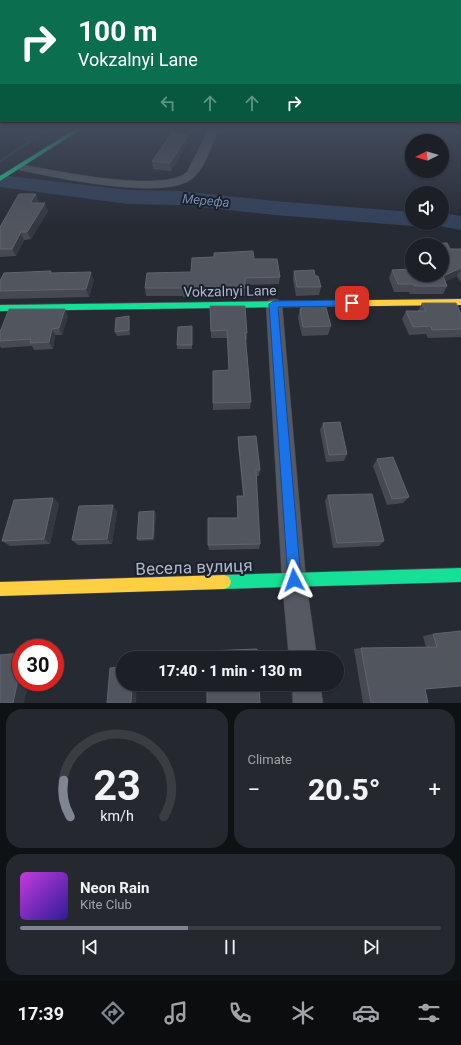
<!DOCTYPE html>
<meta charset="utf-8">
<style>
:root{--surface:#1c2026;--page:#25282e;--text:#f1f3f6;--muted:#a0a3a7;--line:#3a3e43;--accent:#7f8592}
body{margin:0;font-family:Roboto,sans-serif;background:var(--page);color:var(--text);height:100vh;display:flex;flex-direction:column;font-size:15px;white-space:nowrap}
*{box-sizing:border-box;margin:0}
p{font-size:13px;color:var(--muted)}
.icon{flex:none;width:22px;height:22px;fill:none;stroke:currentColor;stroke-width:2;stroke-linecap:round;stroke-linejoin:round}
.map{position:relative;height:703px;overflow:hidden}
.panel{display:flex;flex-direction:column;gap:6px;padding:6px;background:#0f1215;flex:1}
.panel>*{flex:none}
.banner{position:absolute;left:0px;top:0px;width:461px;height:122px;box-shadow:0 1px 3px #0004,0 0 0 1px var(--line);background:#0b6e4f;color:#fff;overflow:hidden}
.needle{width:26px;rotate:265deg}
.controls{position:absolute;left:405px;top:134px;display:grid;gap:8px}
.controls a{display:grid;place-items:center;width:44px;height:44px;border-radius:50%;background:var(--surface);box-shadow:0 1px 3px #0004,0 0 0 1px var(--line);font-size:20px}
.speed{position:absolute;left:12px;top:639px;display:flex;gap:8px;font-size:20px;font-weight:700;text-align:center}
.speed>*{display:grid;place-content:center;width:52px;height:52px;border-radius:50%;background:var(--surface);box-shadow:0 1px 3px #0004,0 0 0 1px var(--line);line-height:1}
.speed .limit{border:6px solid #d22;background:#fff;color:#111}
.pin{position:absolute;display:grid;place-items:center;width:34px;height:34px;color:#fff;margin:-17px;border-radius:8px;box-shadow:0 2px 6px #0006}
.me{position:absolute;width:44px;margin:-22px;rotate:356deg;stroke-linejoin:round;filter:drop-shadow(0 0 3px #0008)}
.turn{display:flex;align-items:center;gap:14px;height:84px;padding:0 12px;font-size:18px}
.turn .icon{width:52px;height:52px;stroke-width:2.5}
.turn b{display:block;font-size:28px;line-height:34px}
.lanes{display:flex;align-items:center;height:38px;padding:0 12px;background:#0003;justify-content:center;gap:20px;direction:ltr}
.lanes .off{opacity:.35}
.big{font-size:30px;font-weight:800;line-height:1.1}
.panel .tile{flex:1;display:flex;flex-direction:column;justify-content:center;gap:6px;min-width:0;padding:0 14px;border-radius:16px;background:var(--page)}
.panel .dial{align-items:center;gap:0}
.dial svg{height:104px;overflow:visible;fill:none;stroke:var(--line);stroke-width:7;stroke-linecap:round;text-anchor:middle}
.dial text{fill:var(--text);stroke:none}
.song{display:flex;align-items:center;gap:12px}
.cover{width:48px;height:48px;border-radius:6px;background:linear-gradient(135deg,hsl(290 70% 55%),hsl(250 70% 35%))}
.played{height:4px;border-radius:2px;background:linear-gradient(90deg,var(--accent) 40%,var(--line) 40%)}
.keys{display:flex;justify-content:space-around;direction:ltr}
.heat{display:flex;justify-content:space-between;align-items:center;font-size:22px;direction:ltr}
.panel .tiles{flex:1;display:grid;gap:6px;grid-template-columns:1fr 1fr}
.tile:last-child{grid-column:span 2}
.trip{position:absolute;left:116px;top:651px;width:228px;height:40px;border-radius:20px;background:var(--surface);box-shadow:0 1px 3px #0004,0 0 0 1px var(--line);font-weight:800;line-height:40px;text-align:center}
.tab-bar{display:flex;height:64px;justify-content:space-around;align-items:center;background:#0b0d0f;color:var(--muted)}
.tab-bar .icon{width:28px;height:28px}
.tab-bar .active{color:var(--accent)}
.tab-bar b{font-size:18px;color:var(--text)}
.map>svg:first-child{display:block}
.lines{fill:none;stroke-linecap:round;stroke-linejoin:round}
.stream{fill:#34415b;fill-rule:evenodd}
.river{fill:#34415b;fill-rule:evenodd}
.street-casing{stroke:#42454c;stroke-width:1}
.fast-casing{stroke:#42454c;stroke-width:1}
.slow-casing{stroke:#42454c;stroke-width:1}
.street{fill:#565961;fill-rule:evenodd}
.fast{fill:#16e098;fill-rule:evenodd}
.slow{fill:#ffcf43;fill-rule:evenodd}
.wall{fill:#464952}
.shaded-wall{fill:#343840}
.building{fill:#51555e;stroke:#60646e}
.route{fill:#1a73e8;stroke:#114b97}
.labels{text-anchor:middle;stroke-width:4;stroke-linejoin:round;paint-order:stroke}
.far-water-label{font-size:13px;font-style:italic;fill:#778aad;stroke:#1a202d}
.street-label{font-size:14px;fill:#afb6c5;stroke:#1a202d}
.near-street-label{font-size:17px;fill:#afb6c5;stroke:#1a202d}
</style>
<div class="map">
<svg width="461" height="703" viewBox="0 0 461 703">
<rect width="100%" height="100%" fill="#262a33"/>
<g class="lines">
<polygon class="stream" points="46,129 49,129 0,163 0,160"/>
<g class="river">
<polygon points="0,175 128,190 181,191 275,201 412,212 412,223 421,223 412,226 275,215 181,205 128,204 0,187"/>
<polygon points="442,213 461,216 461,230 434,225 432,223 442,223"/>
</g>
<defs>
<g id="street">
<path d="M209 129H218C212 144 206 167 193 178 166 202 54 177 19 170L14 167 19 164C52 170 163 194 187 172Z"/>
<polygon points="274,299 279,300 282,304 306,580 317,658 289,658 282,580 266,304 269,300"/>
<polygon points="292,684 320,684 323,703 293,703"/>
</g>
<g id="fast">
<polygon points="76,129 81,129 0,181 0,176"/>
<polygon points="293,301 297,304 293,307 0,311 0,305"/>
<polygon points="461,568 461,582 224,589 219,587 217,582 219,577 224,575"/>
</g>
<g id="slow">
<polygon points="461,299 461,305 293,307 289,304 293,301"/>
<polygon points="224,575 229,577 231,582 229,587 224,589 0,596 0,582"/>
</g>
</defs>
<use href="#street" class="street-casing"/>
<use href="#fast" class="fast-casing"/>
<use href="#slow" class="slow-casing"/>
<use href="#street" class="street"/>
<use href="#fast" class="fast"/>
<use href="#slow" class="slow"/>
</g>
<g class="wall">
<polygon points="188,135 188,143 171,171 153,169 152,161"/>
<polygon points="39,202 38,203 48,211 31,239 24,240 16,256 0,257 0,227"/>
<polygon points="447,243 450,249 461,249 461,283 457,276 445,281 447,286 443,294 410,294 409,292 394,292 389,278 392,270 412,269 412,275 442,275 442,245 429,245 429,244"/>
<polygon points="254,259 280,277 279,284 245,285 245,296 183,297 183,296 146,296 145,288 191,272"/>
<polygon points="294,271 315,276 321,287 319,295 296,296 293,279"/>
<polygon points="52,273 94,280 89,297 0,299 0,281"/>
<polygon points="422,303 461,314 461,337 428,338 426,334 409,335 402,319 406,311 418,311"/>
<polygon points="301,304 331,326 328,335 302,336 298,318"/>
<polygon points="210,306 247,333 247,340 246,340 251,402 250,409 213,410 213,403 229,370 227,338 211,338"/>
<polygon points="68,316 62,335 55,335 53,349 34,350 32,346 1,348 0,346 0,332"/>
<polygon points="130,321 130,335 117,336 115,332"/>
<polygon points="192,331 192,349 177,349 177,345"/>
<polygon points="323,423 347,454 344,461 326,462 320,430"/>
<polygon points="238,437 260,470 259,476 256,476 260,544 259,549 209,550 208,545 237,518 237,496 243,496 238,444"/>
<polygon points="377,459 409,497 403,503 387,505 373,466"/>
<polygon points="328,495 384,541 379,546 333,548 325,501"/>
<polygon points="53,498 59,504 50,544 10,546 2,541"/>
<polygon points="117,511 112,544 78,545 72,540"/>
<polygon points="154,511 156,514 154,540 139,541 137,539"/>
<polygon points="461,631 425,689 428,703 363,703 354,649 361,648 426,647 423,636 433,634"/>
</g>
<g class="shaded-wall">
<polygon points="188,135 188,143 171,171 170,163"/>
<polygon points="36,194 39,202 34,211 30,203"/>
<polygon points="45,203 48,211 31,239 27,232"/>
<polygon points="21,232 24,240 16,256 12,249"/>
<polygon points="461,268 457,276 439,285 443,276"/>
<polygon points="91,272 94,280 89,297 86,289"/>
<polygon points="65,309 68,316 62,335 59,328"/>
<polygon points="129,316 130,321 130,335 129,330"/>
<polygon points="52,329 55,335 53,349 49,342"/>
<polygon points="53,498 59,504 50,544 44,539"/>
<polygon points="113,505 117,511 112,544 107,539"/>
<polygon points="154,511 156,514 154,540 153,538"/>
<polygon points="21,665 21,682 29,682 24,703 13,703"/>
<polygon points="132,684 137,684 136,703 131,703"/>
</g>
<g class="building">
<polygon points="172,133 188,135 170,163 152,161"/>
<polygon points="19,194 36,194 30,203 45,203 27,232 21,232 12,249 0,249 0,227"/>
<polygon points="447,243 450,249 461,249 461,268 443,276 447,286 414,286 413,284 398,284 392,270 412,269 412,275 442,275 442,245 430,245 429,244"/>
<polygon points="253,251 254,259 277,259 280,277 245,278 245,288 183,289 183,288 145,288 147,273 191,272 192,258 214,257 214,253"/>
<polygon points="314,270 315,276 318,276 321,287 297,287 294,271"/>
<polygon points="51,271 50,273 91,272 86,289 0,291 0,281 4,273"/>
<polygon points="422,303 456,303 461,314 461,329 432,330 431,326 413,327 406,311 426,311"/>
<polygon points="301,304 325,304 331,326 303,327 300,309 302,309"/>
<polygon points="210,306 245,306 247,333 245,333 251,402 213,403 213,371 229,370 227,330 211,331"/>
<polygon points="9,309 65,309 59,328 52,329 49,342 30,343 31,339 0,341 0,332"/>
<polygon points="129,316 129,330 115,332 116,318"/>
<polygon points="192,326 192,345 177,345 178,327"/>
<polygon points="340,422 347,454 329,455 323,423"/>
<polygon points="256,436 260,470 256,470 260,544 208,545 208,518 238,518 237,496 244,496 238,437"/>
<polygon points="393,457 409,497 392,499 377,459"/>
<polygon points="372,494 384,541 337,543 328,495"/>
<polygon points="53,498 44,539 2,541 14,500"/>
<polygon points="113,505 107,539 72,540 79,506"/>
<polygon points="154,511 153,538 137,539 139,512"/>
<polygon points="461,631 461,686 425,689 428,703 371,703 361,648 437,647 433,634"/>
<polygon points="257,649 257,658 207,658 207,651"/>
<polygon points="21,653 21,665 13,703 0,703 0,655"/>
<polygon points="123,667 123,684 132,684 131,703 107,703 110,668"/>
<polygon points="207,684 259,684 260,703 207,703"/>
</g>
<linearGradient id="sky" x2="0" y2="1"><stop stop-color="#15171c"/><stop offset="0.57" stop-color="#414a5b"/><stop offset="1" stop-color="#414a5b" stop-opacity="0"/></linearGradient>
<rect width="461" height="227" fill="url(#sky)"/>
<polygon class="route" points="352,300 356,303 352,306 278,307 301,580 299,585 294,587 290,585 288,580 269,304 274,301"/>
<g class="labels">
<g class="far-water-label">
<text transform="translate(206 200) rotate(5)" y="5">Мерефа</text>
</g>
<g class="street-label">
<text transform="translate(230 291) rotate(-1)" y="5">Vokzalnyi Lane</text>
</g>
<g class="near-street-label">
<text transform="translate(194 567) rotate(-2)" y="6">Весела вулиця</text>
</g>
</g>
</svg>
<div class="controls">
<a><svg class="needle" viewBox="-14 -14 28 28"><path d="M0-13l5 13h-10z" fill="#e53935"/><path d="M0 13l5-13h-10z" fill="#a0a3a7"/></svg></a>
<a><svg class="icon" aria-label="sound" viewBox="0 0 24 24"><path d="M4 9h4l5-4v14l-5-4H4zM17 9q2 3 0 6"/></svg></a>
<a><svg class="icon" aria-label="search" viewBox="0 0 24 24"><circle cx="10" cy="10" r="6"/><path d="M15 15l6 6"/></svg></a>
</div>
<div class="speed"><div class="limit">30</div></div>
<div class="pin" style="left:352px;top:303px;background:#d93025"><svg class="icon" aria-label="arrive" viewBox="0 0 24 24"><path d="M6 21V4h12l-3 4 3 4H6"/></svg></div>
<svg class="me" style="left:294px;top:580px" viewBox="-20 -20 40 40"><path d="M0-17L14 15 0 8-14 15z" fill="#1a73e8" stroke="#fff" stroke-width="4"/></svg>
<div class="trip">17:40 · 1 min · 130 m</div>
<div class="banner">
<div class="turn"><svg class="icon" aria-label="right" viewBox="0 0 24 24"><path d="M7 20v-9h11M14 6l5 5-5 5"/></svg><div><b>100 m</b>Vokzalnyi Lane</div></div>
<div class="lanes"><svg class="icon off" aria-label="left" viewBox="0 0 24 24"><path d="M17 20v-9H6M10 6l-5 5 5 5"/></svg><svg class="icon off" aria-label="ahead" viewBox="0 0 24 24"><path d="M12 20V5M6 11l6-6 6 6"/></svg><svg class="icon off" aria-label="ahead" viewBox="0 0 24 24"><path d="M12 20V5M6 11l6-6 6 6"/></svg><svg class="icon" aria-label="right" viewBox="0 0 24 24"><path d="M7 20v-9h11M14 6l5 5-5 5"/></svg></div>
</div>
</div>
<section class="panel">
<div class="tiles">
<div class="tile dial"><svg viewBox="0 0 100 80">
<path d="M14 69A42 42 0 1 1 86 69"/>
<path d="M14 69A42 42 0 0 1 9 41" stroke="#7f8592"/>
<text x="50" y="56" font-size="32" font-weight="700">23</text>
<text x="50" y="72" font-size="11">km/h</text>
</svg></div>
<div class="tile"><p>Climate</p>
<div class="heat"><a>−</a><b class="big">20.5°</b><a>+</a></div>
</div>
<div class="tile">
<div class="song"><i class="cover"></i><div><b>Neon Rain</b><p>Kite Club</p></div></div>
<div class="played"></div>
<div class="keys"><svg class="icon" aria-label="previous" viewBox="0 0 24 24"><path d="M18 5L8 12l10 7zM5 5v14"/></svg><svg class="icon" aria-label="pause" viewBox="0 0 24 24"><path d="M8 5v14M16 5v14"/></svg><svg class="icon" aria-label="next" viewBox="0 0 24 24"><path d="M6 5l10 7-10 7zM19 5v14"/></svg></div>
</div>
</div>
</section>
<nav class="tab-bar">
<b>17:39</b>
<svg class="icon active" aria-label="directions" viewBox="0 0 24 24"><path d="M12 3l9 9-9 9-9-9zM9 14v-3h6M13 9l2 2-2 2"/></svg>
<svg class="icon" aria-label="music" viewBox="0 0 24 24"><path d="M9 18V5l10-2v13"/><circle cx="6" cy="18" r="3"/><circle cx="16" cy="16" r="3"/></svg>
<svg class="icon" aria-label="phone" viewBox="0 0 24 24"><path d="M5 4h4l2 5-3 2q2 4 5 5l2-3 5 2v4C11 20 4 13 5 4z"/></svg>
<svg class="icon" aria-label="climate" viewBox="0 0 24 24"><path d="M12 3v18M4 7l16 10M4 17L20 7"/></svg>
<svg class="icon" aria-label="car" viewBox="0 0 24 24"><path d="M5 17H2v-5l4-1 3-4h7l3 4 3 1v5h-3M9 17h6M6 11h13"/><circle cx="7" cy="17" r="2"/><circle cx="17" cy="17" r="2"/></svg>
<svg class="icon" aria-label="filters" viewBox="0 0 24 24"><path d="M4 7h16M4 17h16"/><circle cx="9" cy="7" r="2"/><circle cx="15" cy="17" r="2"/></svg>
</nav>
